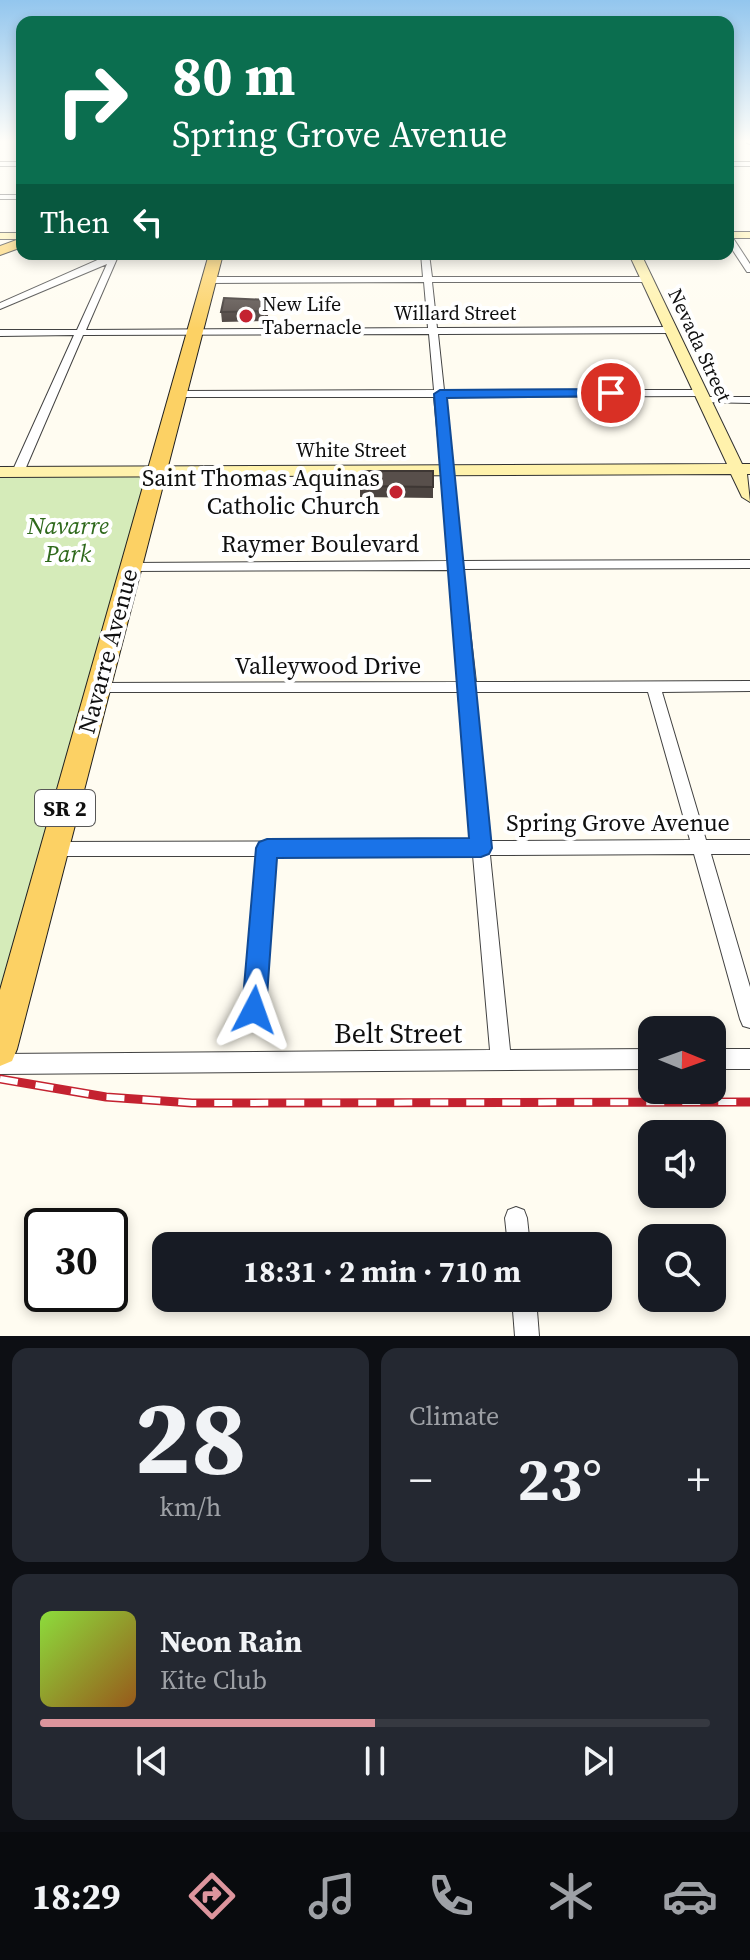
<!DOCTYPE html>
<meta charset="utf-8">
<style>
:root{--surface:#171b24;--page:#242831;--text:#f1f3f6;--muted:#9ea1a6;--line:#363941;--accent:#dd959d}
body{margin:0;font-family:"Source Serif 4",serif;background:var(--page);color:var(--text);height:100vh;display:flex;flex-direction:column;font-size:30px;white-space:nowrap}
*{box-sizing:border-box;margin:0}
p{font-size:26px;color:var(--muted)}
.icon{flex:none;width:44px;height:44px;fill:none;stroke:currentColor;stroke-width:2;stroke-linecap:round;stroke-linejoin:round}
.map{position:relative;height:1336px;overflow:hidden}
.details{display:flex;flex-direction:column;gap:12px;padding:12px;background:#0d0f14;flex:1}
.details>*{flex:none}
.guide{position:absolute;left:16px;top:16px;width:718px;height:244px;border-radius:16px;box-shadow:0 4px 12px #0003;background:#0b6e4f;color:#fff;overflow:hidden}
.needle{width:52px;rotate:91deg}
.fabs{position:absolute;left:638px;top:1016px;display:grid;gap:16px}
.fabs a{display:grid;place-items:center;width:88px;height:88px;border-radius:16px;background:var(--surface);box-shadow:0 4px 12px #0003;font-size:40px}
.speed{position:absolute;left:24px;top:1208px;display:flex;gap:16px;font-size:40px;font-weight:700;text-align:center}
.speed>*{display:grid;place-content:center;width:104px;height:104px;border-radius:50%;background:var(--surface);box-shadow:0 4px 12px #0003;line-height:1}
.speed .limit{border:4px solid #111;border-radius:12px;background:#fff;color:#111}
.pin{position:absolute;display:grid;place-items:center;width:68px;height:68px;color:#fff;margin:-34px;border:4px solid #fff;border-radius:50%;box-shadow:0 2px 8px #0007}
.me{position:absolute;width:88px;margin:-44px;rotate:4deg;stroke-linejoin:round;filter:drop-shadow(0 0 6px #0008)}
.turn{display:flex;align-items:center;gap:28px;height:168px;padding:0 24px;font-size:36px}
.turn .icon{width:104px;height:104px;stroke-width:2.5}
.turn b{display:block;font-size:56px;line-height:68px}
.then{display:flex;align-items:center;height:76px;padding:0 24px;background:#0003;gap:16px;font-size:30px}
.big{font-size:60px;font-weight:700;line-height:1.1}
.details .tile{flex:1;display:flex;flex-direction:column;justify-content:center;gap:12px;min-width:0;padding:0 28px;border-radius:16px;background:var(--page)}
.details .dial{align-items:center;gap:0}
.dial b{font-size:104px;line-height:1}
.song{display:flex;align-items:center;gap:24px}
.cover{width:96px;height:96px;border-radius:12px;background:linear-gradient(135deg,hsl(90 70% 55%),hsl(30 70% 35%))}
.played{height:8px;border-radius:4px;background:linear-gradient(90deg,var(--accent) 50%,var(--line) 50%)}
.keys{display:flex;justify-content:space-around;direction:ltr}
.heat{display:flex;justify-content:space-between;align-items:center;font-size:44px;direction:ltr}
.details .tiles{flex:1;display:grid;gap:12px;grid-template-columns:1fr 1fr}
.tile:last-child{grid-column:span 2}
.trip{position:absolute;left:152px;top:1232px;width:460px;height:80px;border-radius:16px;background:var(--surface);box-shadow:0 4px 12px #0003;font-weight:700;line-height:80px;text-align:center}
.dock{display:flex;height:128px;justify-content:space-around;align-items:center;background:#090b0e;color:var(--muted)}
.dock .icon{width:56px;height:56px}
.dock .selected{color:var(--accent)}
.dock b{font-size:36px;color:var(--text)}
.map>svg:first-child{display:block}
.green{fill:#d5ebb9}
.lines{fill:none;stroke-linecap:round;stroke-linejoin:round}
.street-casing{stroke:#424242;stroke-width:2}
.secondary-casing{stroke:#313131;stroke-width:2}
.primary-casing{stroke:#202020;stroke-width:2}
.street{fill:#fff;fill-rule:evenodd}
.secondary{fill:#fff2ac;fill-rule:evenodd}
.primary{fill:#fcd164;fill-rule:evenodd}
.rail-casing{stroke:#c42230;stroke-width:9}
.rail{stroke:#fff;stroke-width:6;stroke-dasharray:18;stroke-linecap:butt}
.wall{fill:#4c4440}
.shaded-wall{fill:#3e3734}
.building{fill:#584f4b;stroke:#3e3734;stroke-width:2}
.route{fill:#1a73e8;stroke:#114b97;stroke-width:2}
.poi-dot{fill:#c42230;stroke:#fff;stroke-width:3}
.labels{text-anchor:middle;stroke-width:8;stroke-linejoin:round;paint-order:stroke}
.far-poi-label{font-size:20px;fill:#0f0f0f;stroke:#fff;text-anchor:start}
.far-street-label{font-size:20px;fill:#0f0f0f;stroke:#fff}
.shield{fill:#fff;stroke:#575757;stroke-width:2}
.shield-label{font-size:22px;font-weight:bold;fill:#0f0f0f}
.poi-label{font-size:24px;fill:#0f0f0f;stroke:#fff;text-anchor:end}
.park-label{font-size:24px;font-style:italic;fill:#2f691c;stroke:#fff}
.street-label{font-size:24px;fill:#0f0f0f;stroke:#fff}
.near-street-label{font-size:28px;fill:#0f0f0f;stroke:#fff}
</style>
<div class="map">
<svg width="750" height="1336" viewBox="0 0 750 1336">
<rect width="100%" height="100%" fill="#fffcf1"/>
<polygon class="green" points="157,471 0,1049 0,472"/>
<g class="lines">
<defs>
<g id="street">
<polygon points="746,142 750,142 750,144 747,143"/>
<rect x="0" y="162" width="22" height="4"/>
<rect x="728" y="162" width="22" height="4"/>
<rect x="0" y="195" width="22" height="4"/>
<polygon points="728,235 731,235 750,264 750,272 747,272 728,243"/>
<path d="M111 254H119L86 330 428 328 424 282 209 283 205 280 209 277H423L421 254H429L432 277H649V281L646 282H432L437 328 671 327 676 330 671 333 438 334 444 390H701L706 393 701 396 445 397 462 561 750 560V568L463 569 476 682 750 681V691L662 692 706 840H750V854H711L750 987V1028L743 1026 740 1019 694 854 490 855 510 1050 652 1049V1069L0 1074V1054L490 1050 473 855 275 856 263 1010 261 1017 254 1019 247 1017 245 1010 258 856H54L48 854 46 849 48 844 54 842 472 841 458 692H93L91 688 93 684 98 683 461 682 451 570 131 571 125 567 131 563 450 561 434 397H178L173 394 178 391 434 390 429 334 83 335 24 472 18 475 14 474 12 472 74 335 0 336V330H77L107 264 0 309V303ZM473 692H648L690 840 488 841Z"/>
<polygon points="704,397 750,397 750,403 700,402 699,400"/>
<rect x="712" y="1049" width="38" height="20"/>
<polygon points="516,1207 524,1210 527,1218 530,1246 508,1246 505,1218 508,1210"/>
<polygon points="512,1298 536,1298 539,1336 515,1336"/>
</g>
<g id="secondary">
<rect x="728" y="232" width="22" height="6"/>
<rect x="0" y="233" width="22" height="6"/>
<polygon points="629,254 641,254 742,464 750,464 750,474 747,474 750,502 742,497 731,474 0,477 0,467 727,464"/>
</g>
<g id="primary">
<polygon points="22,238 22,247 0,255 0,246"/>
<polygon points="209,254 223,254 17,1049 12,1061 0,1066 0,990"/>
</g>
</defs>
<use href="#street" class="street-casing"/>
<use href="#secondary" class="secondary-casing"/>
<use href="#primary" class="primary-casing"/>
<use href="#street" class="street"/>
<use href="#secondary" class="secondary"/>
<use href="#primary" class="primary"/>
<defs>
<polyline id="rail" points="0,1079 106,1097 192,1103 750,1102"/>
</defs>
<use href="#rail" class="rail-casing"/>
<use href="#rail" class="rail"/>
</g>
<g class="wall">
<polygon points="268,300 269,310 267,321 222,322 221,312"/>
<polygon points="360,486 433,487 433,498 360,497"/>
</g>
<polygon class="shaded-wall" points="268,300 269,310 267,321 266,311"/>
<g class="building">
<polygon points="224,298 268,300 266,311 221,312"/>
<polygon points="363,471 433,471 433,487 360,486 360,474"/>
</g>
<linearGradient id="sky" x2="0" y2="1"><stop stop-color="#93c6ee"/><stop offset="0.43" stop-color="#fffef9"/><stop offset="1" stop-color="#fffef9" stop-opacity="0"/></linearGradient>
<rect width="750" height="329" fill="url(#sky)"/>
<polygon class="route" points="611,389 618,393 616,396 447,398 492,848 489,854 481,857 277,858 266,1010 263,1018 254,1022 245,1018 242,1010 256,848 259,842 267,839 469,838 434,394 440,390"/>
<g class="poi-dot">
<circle cx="246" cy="316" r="8"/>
<circle cx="396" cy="492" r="8"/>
</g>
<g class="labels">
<g class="far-poi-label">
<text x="262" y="311">New Life<tspan x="262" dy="23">Tabernacle</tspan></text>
</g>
<g class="far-street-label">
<text x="455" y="320">Willard Street</text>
<text transform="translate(700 345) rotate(65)" y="7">Nevada Street</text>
<text x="351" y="457">White Street</text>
</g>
<rect class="shield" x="35" y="790" width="60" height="36" rx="6"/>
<g class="shield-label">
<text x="65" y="816">SR 2</text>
</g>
<g class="poi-label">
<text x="380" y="486">Saint Thomas Aquinas<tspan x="380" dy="28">Catholic Church</tspan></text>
</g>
<g class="park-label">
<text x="68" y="534">Navarre<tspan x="68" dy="28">Park</tspan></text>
</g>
<g class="street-label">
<text x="320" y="552">Raymer Boulevard</text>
<text transform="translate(108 651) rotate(-75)" y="8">Navarre Avenue</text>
<text x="328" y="674">Valleywood Drive</text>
<text x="618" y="831">Spring Grove Avenue</text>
</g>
<g class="near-street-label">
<text x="398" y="1043">Belt Street</text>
</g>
</g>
</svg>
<div class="fabs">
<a><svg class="needle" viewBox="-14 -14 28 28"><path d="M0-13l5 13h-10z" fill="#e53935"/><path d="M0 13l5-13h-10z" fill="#9ea1a6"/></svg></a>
<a><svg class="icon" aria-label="sound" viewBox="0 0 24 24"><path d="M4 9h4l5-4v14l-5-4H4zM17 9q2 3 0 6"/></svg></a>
<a><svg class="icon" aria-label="search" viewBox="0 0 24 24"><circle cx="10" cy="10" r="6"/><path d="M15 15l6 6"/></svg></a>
</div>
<div class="speed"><div class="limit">30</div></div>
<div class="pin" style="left:611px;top:393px;background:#d93025"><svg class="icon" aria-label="arrive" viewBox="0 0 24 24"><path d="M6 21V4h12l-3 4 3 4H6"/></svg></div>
<svg class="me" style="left:254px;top:1010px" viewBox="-20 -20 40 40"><path d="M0-17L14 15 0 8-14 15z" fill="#1a73e8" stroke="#fff" stroke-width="4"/></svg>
<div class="trip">18:31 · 2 min · 710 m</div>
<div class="guide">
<div class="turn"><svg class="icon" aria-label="right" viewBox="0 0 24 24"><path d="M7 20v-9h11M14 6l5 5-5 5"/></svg><div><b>80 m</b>Spring Grove Avenue</div></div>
<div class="then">Then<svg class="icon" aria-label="left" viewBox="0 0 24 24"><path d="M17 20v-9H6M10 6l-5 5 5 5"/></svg></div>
</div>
</div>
<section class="details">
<div class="tiles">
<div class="tile dial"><b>28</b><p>km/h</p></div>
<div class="tile"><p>Climate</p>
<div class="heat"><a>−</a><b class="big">23°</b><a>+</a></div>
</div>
<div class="tile">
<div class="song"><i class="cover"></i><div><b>Neon Rain</b><p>Kite Club</p></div></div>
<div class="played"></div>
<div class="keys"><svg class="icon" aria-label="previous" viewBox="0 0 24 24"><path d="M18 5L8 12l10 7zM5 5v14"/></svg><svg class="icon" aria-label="pause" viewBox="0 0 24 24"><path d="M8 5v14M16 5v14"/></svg><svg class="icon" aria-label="next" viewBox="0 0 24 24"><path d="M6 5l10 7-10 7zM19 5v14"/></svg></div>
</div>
</div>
</section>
<nav class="dock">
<b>18:29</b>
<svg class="icon selected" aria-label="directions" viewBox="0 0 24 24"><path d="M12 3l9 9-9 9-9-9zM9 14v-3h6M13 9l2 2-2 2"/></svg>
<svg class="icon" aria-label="music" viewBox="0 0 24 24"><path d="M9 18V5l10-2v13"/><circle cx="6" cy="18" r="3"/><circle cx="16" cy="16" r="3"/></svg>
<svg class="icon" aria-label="phone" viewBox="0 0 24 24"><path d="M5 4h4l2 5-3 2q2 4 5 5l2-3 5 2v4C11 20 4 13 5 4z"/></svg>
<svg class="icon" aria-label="climate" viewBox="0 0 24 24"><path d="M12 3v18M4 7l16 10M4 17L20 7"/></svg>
<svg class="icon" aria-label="car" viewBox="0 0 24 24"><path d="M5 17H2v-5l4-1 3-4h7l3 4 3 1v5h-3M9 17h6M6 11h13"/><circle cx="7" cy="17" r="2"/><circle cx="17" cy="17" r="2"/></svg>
</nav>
